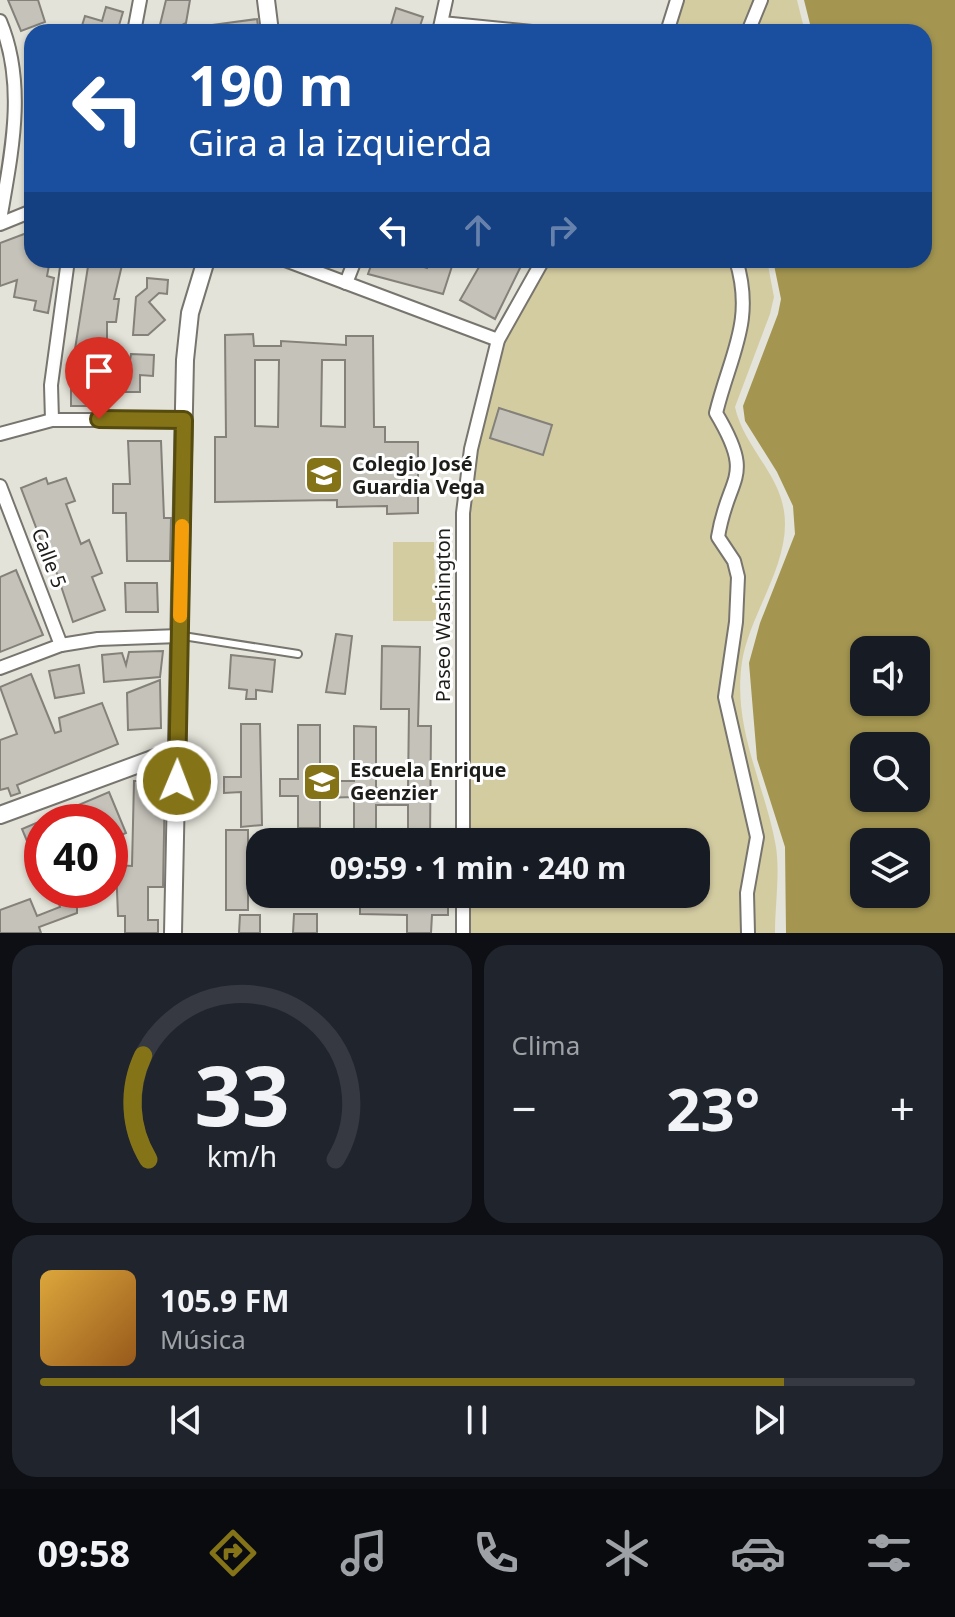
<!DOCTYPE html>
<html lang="es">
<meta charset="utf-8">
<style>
:root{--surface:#171b24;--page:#20242c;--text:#f1f3f6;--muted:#9ea1a6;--line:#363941;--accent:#857417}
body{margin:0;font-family:"Noto Sans",sans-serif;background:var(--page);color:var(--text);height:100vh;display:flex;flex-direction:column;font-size:30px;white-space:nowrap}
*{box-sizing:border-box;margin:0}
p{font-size:26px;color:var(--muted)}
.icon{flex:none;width:44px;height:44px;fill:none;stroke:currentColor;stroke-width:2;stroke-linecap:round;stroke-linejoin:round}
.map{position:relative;height:933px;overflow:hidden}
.side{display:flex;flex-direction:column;gap:12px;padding:12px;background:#0d0f14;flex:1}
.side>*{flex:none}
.top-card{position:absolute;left:24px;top:24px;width:908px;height:244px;border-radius:24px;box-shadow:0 2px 6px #0004;background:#1a4fa0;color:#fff;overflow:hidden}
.buttons{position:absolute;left:850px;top:636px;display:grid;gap:16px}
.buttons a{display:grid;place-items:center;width:80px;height:80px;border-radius:16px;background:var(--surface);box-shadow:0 2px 6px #0004;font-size:40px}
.speed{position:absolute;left:24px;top:804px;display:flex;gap:16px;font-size:40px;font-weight:700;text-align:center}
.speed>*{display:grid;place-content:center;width:104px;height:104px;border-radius:50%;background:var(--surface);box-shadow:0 2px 6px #0004;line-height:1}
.speed .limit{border:12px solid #d22;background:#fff;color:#111}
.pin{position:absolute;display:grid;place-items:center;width:68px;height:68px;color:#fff;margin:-82px -34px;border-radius:50% 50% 50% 0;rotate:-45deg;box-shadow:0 0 8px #0007}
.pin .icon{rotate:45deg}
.me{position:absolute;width:88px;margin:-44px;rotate:1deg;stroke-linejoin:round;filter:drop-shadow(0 0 6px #0008)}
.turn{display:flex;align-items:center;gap:28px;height:168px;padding:0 32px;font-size:36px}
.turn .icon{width:104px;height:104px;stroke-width:2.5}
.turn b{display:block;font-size:56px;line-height:68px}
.lanes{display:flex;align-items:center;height:76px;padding:0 32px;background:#0003;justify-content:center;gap:40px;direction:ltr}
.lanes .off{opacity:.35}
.big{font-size:60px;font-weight:700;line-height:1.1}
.side .widget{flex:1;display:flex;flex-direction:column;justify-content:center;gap:12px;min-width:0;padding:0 28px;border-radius:24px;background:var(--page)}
.side .dial{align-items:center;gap:0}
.dial svg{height:208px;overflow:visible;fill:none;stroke:var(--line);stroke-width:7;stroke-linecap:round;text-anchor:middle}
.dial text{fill:var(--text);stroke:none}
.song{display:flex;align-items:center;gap:24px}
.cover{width:96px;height:96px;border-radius:12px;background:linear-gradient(135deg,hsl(40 70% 55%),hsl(30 70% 35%))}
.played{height:8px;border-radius:4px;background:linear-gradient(90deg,var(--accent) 85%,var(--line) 85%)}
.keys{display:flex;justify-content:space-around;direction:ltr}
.heat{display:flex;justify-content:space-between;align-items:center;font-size:44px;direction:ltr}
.side .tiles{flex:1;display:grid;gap:12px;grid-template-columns:1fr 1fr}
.widget:last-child{grid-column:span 2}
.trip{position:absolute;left:246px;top:828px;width:464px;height:80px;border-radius:24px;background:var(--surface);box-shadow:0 2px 6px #0004;font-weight:700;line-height:80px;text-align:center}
.dock{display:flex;height:128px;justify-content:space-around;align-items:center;background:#090b0e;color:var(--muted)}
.dock .icon{width:56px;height:56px}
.dock .current{color:var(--accent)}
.dock b{font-size:36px;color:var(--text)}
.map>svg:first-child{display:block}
.green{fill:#d4cca1}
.water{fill:#a49651;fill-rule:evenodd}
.building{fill:#c4c2b9;stroke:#838179;stroke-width:2;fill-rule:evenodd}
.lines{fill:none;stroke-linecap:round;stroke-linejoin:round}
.lane-casing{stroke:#77756d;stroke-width:10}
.street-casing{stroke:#77756d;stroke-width:16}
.secondary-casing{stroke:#77756d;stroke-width:20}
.lane{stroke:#fff;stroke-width:6}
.street{stroke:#fff;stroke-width:12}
.secondary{stroke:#fff;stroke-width:16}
.route-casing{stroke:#564b0f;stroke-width:20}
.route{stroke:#857417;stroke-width:14}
.slow{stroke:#f59e0b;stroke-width:14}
.labels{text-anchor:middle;stroke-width:6;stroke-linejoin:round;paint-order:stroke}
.poi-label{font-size:20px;font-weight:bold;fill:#1d1d19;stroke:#fff;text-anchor:start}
.street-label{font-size:20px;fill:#1d1d19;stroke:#fff}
</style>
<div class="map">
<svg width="955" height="933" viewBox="0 0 955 933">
<rect width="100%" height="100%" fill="#e4e3d9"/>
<g class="green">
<polygon points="681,0 797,0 805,32 674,32"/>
<path d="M550 260H767L774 297 770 314 735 407C743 445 778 472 784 511 792 562 750 612 742 662 732 729 766 787 776 847 780 874 775 906 775 933H470V894H696V842H470V512L476 447 506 341Z"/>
<polygon points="393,542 434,542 436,621 393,621"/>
<polygon points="268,894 343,894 343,906 268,905"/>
</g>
<path class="water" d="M804 0H955V933H786L785 847 757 759 749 663 760 623 795 534 793 506 777 472 745 421 743 406 778 314 781 299 773 260H924V32H812ZM864 650H916V702H864ZM864 746H916V798H864ZM864 842H916V894H864Z"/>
<g class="building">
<polygon points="8,0 38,0 45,22 21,31"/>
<polygon points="166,0 190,0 186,23 182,25 184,32 159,29"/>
<polygon points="106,7 123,12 117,32 80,32 85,16 102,21"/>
<polygon points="396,8 423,17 418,32 389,32"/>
<polygon points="257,19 259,32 205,32 204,26"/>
<polygon points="32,231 32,260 50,260 47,276 54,278 48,313 34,310 36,301 14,297 17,280 0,286 0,243"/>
<polygon points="89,260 110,260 122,265 114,299 119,299 116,322 107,322 107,367 73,362"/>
<polygon points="373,260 403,260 427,268 430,260 454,260 443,294 368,274"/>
<polygon points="483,260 524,260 495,319 460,300"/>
<polygon points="147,278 168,280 167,294 159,293 149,302 165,320 148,335 133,335 136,297 147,288"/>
<path d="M253 334 254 346H281V341L346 345V336H373L374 427H385V442H418V513L387 514V506L337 507V500L215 502V437H226L225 335ZM255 360H279L278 427 255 426ZM322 360H345V427L321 426Z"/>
<polygon points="131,354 154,355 153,376 140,375 140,392 125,392"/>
<polygon points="71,380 107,381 106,406 71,406"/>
<polygon points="499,408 552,425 543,455 490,438"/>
<polygon points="128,441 161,441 164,518 171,518 170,561 127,561 126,513 113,513 113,484 130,484"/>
<polygon points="46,478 48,484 66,478 75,501 66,504 81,544 89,540 102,573 92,577 105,610 73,622 49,550 45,551 21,488"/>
<polygon points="16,570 43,635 0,652 0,577"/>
<polygon points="125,583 157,583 158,612 126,612"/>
<polygon points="336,634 352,636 345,694 326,692"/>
<polygon points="382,646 420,647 418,726 431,726 430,842 408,842 408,805 376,805 376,842 361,842 361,829 354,829 354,797 320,798 320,828 298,828 298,796 280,796 280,779 298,779 298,725 320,725 320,781 354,781 354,726 376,727 376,788 408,788 409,709 381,709"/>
<polygon points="163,651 160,677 104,682 102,655 122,653 126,665 129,652"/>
<polygon points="231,655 275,660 272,692 256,690 256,699 246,699 247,690 229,688"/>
<polygon points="79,665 84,693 55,698 49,671"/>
<polygon points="31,674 55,733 61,731 59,718 102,703 118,744 17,785 20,793 11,796 8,788 0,790 0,740 17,734 0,687"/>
<polygon points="160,680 161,728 128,730 127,693"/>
<polygon points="241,724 260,724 262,825 241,827 241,792 224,793 224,777 241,777"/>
<polygon points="134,781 165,781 163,887 148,887 148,920 158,920 158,933 125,933 125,916 118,916 116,865 132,866"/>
<polygon points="109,792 126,833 110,840 110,822 42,822 42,877 22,829"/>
<polygon points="226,830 248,830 248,863 260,863 260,878 248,878 248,910 226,910"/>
<polygon points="55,890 77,890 77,913 39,927 41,933 0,933 0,910 30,899 37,916 60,907"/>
<polygon points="360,894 448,894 448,915 432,915 431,933 407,933 407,915 360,914"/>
<polygon points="294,914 317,914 317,933 293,933"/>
<polygon points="240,915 260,915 260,933 239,933"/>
</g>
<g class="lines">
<defs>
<polyline id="lane" points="183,636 298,654"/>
<g id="street">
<path d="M0 21C27 85 11 155 0 220"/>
<polyline points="442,23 532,32"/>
<polyline points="134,32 140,0"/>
<polyline points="439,32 446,0"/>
<polyline points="667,32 677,0"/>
<polyline points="748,32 761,0"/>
<polyline points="0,224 32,211"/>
<polyline points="285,260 498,340"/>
<path d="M736 260C755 321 730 355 716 413 756 480 728 474 718 537L734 561 738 577 736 622 725 697 757 837 747 893 748 933"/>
<polyline points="346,283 355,260"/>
<polyline points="52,420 51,385 68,260"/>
<polyline points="0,434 52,420 184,420"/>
<polyline points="0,486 61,645"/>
<polyline points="0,668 61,645 98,639 179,636"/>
<polyline points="463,842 463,513 471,449 498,340 543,260"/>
<polyline points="463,894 463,933"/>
</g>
<g id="secondary">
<polyline points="266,0 270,32"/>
<polyline points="0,815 177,750"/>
<polyline points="173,933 185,360 190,313 206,260"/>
</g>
</defs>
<use href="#lane" class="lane-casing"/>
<use href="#street" class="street-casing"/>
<use href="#secondary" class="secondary-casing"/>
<use href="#lane" class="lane"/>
<use href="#street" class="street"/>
<use href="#secondary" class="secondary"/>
</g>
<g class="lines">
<defs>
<polyline id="route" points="99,419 184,420 177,781"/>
</defs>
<use href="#route" class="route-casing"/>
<use href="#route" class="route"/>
<polyline class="slow" points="180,616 182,526"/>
</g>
<defs>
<symbol id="school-square" viewBox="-11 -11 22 22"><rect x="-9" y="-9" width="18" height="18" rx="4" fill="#857417" stroke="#fff"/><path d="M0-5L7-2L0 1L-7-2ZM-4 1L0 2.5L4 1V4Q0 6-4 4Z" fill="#fff"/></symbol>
</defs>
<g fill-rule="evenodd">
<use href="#school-square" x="302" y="453" width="44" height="44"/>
<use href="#school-square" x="300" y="760" width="44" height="44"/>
</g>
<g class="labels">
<g class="poi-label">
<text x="352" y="471">Colegio José<tspan x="352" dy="23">Guardia Vega</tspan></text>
<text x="350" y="777">Escuela Enrique<tspan x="350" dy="23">Geenzier</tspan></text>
</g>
<g class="street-label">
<text transform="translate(49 558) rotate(69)" y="7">Calle 5</text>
<text transform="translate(443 615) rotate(-90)" y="7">Paseo Washington</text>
</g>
</g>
</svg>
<div class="buttons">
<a><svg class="icon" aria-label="sound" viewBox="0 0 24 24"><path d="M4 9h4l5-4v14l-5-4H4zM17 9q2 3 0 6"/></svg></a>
<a><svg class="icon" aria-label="search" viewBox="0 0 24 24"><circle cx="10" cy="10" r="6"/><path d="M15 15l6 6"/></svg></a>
<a><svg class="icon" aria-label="layers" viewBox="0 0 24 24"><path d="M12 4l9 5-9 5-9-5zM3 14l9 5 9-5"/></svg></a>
</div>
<div class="speed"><div class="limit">40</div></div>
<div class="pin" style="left:99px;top:419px;background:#d93025"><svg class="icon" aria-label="arrive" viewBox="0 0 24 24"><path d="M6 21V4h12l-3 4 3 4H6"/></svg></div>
<svg class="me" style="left:177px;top:781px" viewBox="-20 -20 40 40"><circle r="17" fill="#857417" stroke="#fff" stroke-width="3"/><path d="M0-11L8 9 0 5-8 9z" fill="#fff"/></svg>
<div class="trip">09:59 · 1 min · 240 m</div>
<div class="top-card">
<div class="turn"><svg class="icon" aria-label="left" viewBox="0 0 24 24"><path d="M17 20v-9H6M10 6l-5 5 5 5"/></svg><div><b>190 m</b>Gira a la izquierda</div></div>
<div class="lanes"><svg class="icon" aria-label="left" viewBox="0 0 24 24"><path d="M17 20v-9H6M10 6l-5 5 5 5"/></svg><svg class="icon off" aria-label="ahead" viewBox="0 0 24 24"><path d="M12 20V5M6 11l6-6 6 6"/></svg><svg class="icon off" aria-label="right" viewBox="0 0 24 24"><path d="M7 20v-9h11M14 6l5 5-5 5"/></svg></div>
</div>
</div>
<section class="side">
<div class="tiles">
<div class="widget dial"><svg viewBox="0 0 100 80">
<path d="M14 69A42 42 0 1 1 86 69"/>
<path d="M14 69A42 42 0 0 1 12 29" stroke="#857417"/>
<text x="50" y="56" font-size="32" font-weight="700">33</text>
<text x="50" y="72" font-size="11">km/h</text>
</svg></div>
<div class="widget"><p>Clima</p>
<div class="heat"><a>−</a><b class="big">23°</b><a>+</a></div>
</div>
<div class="widget">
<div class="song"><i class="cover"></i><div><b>105.9 FM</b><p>Música</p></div></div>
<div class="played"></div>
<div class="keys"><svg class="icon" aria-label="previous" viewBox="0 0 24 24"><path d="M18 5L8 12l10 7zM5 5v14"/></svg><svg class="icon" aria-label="pause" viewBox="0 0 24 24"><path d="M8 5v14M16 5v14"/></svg><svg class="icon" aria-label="next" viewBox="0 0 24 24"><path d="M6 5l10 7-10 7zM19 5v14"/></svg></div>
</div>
</div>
</section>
<nav class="dock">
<b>09:58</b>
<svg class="icon current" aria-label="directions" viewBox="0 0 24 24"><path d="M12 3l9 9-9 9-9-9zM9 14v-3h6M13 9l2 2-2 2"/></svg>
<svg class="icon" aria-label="music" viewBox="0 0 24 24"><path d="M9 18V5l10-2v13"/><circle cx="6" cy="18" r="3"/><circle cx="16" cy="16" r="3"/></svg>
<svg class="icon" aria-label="phone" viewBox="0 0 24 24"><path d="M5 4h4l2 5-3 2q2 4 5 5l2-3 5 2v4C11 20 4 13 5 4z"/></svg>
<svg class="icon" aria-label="climate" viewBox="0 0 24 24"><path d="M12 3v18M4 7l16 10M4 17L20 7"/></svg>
<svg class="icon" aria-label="car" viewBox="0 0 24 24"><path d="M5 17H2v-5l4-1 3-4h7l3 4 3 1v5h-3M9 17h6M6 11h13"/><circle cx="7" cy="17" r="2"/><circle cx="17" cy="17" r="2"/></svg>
<svg class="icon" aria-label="filters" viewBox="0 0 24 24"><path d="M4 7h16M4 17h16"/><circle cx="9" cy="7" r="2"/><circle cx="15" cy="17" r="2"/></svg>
</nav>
